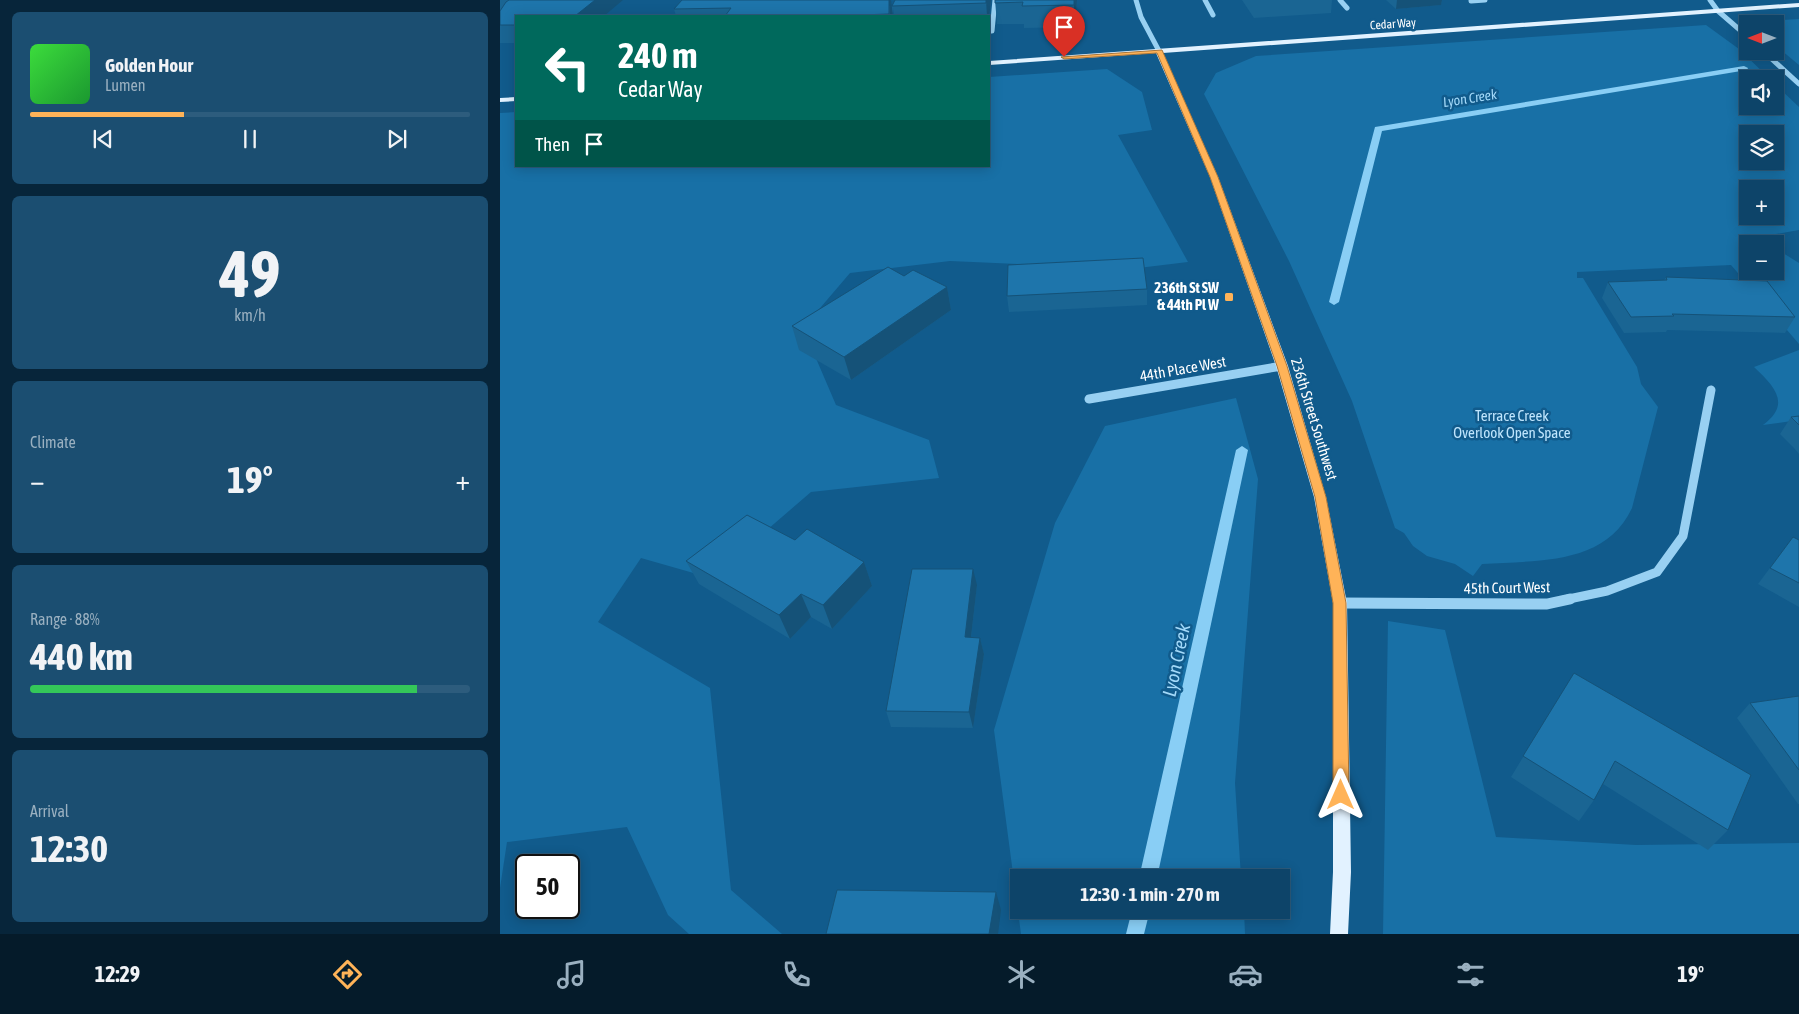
<!DOCTYPE html>
<meta charset="utf-8">
<style>
:root{--surface:#0d4469;--page:#1b4e71;--text:#f1f3f6;--muted:#9ab0c0;--line:#2d5c7d;--accent:#ffb358}
body{margin:0;font-family:"Asap Condensed",sans-serif;background:var(--page);color:var(--text);height:100vh;display:flex;flex-direction:column;font-size:19px;white-space:nowrap}
*{box-sizing:border-box;margin:0}
p{font-size:16px;color:var(--muted)}
.icon{flex:none;width:28px;height:28px;fill:none;stroke:currentColor;stroke-width:2;stroke-linecap:round;stroke-linejoin:round}
.map{position:relative;flex:1;overflow:hidden}
.side{display:flex;flex-direction:column;gap:12px;padding:12px;background:#07253a;width:500px}
.side>*{flex:none}
.guide{position:absolute;left:15px;top:15px;width:475px;height:152px;border-radius:0px;box-shadow:0 2px 12px #0003,0 0 0 1px var(--line);background:#00695c;color:#fff;overflow:hidden}
.needle{width:32px;rotate:270deg}
.fabs{position:absolute;left:1239px;top:15px;display:grid;gap:10px}
.fabs a{display:grid;place-items:center;width:45px;height:45px;border-radius:0px;background:var(--surface);box-shadow:0 2px 12px #0003,0 0 0 1px var(--line);font-size:25px}
.speed{position:absolute;left:15px;top:854px;display:flex;gap:10px;font-size:25px;font-weight:700;text-align:center}
.speed>*{display:grid;place-content:center;width:65px;height:65px;border-radius:50%;background:var(--surface);box-shadow:0 2px 12px #0003,0 0 0 1px var(--line);line-height:1}
.speed .limit{border:2px solid #111;border-radius:8px;background:#fff;color:#111}
.pin{position:absolute;display:grid;place-items:center;width:42px;height:42px;color:#fff;margin:-51px -21px;border-radius:50% 50% 50% 0;rotate:-45deg;box-shadow:0 0 5px #0007}
.pin .icon{rotate:45deg}
.me{position:absolute;width:55px;margin:-28px;rotate:0deg;stroke-linejoin:round;filter:drop-shadow(0 0 4px #0008)}
.turn{display:flex;align-items:center;gap:18px;height:105px;padding:0 20px;font-size:22px}
.turn .icon{width:65px;height:65px;stroke-width:2.5}
.turn b{display:block;font-size:35px;line-height:42px}
.then{display:flex;align-items:center;height:48px;padding:0 20px;background:#0003;gap:10px;font-size:19px}
.big{font-size:38px;font-weight:700;line-height:1.1}
.side .widget{flex:1;display:flex;flex-direction:column;justify-content:center;gap:8px;min-width:0;padding:0 18px;border-radius:8px;background:var(--page)}
.side .dial{align-items:center;gap:0}
.dial b{font-size:65px;line-height:1}
.song{display:flex;align-items:center;gap:15px}
.cover{width:60px;height:60px;border-radius:8px;background:linear-gradient(135deg,hsl(120 70% 55%),hsl(130 70% 35%))}
.played{height:5px;border-radius:2px;background:linear-gradient(90deg,var(--accent) 35%,var(--line) 35%)}
.keys{display:flex;justify-content:space-around;direction:ltr}
.heat{display:flex;justify-content:space-between;align-items:center;font-size:28px;direction:ltr}
.charge{height:8px;border-radius:4px;background:linear-gradient(90deg,#34c759 88%,var(--line) 0)}
.trip{position:absolute;left:510px;top:869px;width:280px;height:50px;border-radius:0px;background:var(--surface);box-shadow:0 2px 12px #0003,0 0 0 1px var(--line);font-weight:700;line-height:50px;text-align:center}
.dock{display:flex;height:80px;justify-content:space-around;align-items:center;background:#051b2a;color:var(--muted)}
.dock .icon{width:35px;height:35px}
.dock .active{color:var(--accent)}
.dock b{font-size:22px;color:var(--text)}
main{display:flex;flex:1;min-height:0}
.map>svg:first-child{display:block}
.green{fill:#1870a6;fill-rule:evenodd}
.lines{fill:none;stroke-linecap:round;stroke-linejoin:round}
.stream{fill:#89cef5;fill-rule:evenodd}
.minor-far2{stroke:#98d0f2;stroke-width:5}
.minor-far1{stroke:#98d0f2;stroke-width:9}
.minor{stroke:#98d0f2;stroke-width:11}
.major{fill:#e2f2ff;fill-rule:evenodd}
.wall{fill:#1a6593}
.shaded-wall{fill:#155278}
.building{fill:#1e75ab;stroke:#155278}
.route{fill:#ffb358;stroke:#a67439}
.poi-dot{fill:#ffb358;stroke:#115b8c;stroke-width:2}
.labels{text-anchor:middle;stroke-width:5;stroke-linejoin:round;paint-order:stroke}
.far-street-label{font-size:12px;fill:#fff;stroke:#115b8c}
.far-water-label{font-size:14px;font-style:italic;fill:#a3d9f9;stroke:#115b8c}
.poi-label{font-size:15px;font-weight:bold;fill:#fff;stroke:#115b8c;text-anchor:end}
.street-label{font-size:15px;fill:#fff;stroke:#115b8c}
.park-label{font-size:15px;fill:#bfe5fd;stroke:#115b8c}
.near-water-label{font-size:19px;font-style:italic;fill:#a3d9f9;stroke:#115b8c}
</style>
<main>
<section class="side">
<div class="widget">
<div class="song"><i class="cover"></i><div><b>Golden Hour</b><p>Lumen</p></div></div>
<div class="played"></div>
<div class="keys"><svg class="icon" aria-label="previous" viewBox="0 0 24 24"><path d="M18 5L8 12l10 7zM5 5v14"/></svg><svg class="icon" aria-label="pause" viewBox="0 0 24 24"><path d="M8 5v14M16 5v14"/></svg><svg class="icon" aria-label="next" viewBox="0 0 24 24"><path d="M6 5l10 7-10 7zM19 5v14"/></svg></div>
</div>
<div class="widget dial"><b>49</b><p>km/h</p></div>
<div class="widget"><p>Climate</p>
<div class="heat"><a>−</a><b class="big">19°</b><a>+</a></div>
</div>
<div class="widget"><p>Range · 88%</p><b class="big">440 km</b><div class="charge"></div></div>
<div class="widget"><p>Arrival</p><b class="big">12:30</b></div>
</section>
<div class="map">
<svg width="1299" height="934" viewBox="0 0 1299 934">
<rect width="100%" height="100%" fill="#115b8c"/>
<g class="green">
<polygon points="1299,19 1299,65 1275,45 1275,24 1265,24 1266,21"/>
<path d="M1206 25 1239 49 1270 79H1248V106H1275V84L1299 107V230L1259 237 1268 244H1248V271H1275V248L1299 263V344L1231 265 1077 272V278H1083L1137 367 1141 384 1158 407 1132 508C1105 566 1037 560 982 564L973 576 955 564 927 556 913 546 904 533 895 528 852 401 789 261 704 94 716 73 756 56ZM1248 134H1275V161H1248ZM1248 189H1275V216H1248Z"/>
<polygon points="607,69 642,92 652,130 618,135 688,262 630,269 450,261 350,273 303,328 336,405 429,440 439,478 311,492 211,578 141,558 98,622 210,688 231,890 282,934 189,934 168,915 127,827 7,842 0,888 0,113 16,112 16,166 489,166 489,77"/>
<path d="M1299 350V420L1263 425C1292 404 1274 386 1254 367Z"/>
<polygon points="736,398 758,479 735,783 741,877 519,878 519,910 744,910 745,934 521,934 494,730 555,523 605,426"/>
<polygon points="888,621 945,630 996,837 1136,845 1299,843 1299,934 883,934"/>
</g>
<g class="lines">
<g class="stream">
<polygon points="1244,66 1248,68 1247,70 882,131 839,302 834,305 829,302 875,127"/>
<polygon points="742,446 748,450 657,878 639,878 736,450"/>
<polygon points="632,910 650,910 644,934 626,934"/>
</g>
<g class="minor-far2">
<polyline points="636,0 641,17 659,51"/>
<polyline points="705,0 713,15"/>
<polyline points="840,0 847,8"/>
<polyline points="1210,0 1218,11 1248,37"/>
<polyline points="971,1 985,0"/>
<polyline points="489,31 492,31 495,0"/>
<polyline points="1263,51 1299,84"/>
</g>
<g class="minor-far1">
<polyline points="589,399 782,366"/>
<polyline points="1064,600 1107,591 1157,572 1183,536 1211,390"/>
</g>
<polyline class="minor" points="840,603 1047,604 1070,599"/>
<g class="major">
<polygon points="1299,3 1299,7 663,53 718,177 788,366 826,497 847,603 851,872 848,934 830,934 833,872 833,603 814,497 776,366 710,177 656,53 489,65 489,61"/>
<polygon points="16,97 16,101 0,102 0,98"/>
</g>
</g>
<g class="wall">
<polygon points="0,0 123,0 16,16 16,43 0,43"/>
<polygon points="182,0 392,6 395,0 491,0 489,19 489,16 394,16 393,8 393,16 176,16 174,9"/>
<polygon points="495,0 577,0 575,27 524,28 524,24 497,24"/>
<polygon points="742,0 832,0 831,13 754,18"/>
<polygon points="886,0 942,0 941,5 896,9"/>
<polygon points="404,276 447,287 451,310 351,380 299,350 292,326"/>
<polygon points="1166,277 1295,317 1285,333 1167,330 1166,332 1124,333 1102,298 1108,282 1164,280"/>
<polygon points="647,289 647,305 509,312 507,296"/>
<polygon points="1299,416 1299,454 1294,448 1280,434 1291,417"/>
<polygon points="1293,537 1299,540 1299,607 1258,584"/>
<polygon points="295,540 364,562 372,586 332,629 311,617 290,639 199,584 186,561"/>
<polygon points="477,585 471,638 480,638 484,654 473,728 391,727 386,711"/>
<polygon points="1074,673 1228,830 1208,850 1103,784 1094,800 1079,821 1011,777"/>
<polygon points="1299,696 1299,804 1298,804 1237,718 1250,703"/>
</g>
<g class="shaded-wall">
<polygon points="95,0 123,0 104,16 75,16"/>
<polygon points="389,0 391,0 393,16 390,16"/>
<polygon points="486,0 491,0 489,19 489,16 487,16"/>
<polygon points="574,0 577,0 575,27 574,5"/>
<polygon points="897,0 942,0 941,5 896,9"/>
<polygon points="447,287 451,310 351,380 344,357"/>
<polygon points="364,562 372,586 332,629 323,605"/>
<polygon points="473,569 477,585 469,654 465,637"/>
<polygon points="301,594 311,617 290,639 279,615"/>
<polygon points="480,638 484,654 473,728 469,712"/>
<polygon points="496,892 501,910 498,934 489,934"/>
</g>
<g class="building">
<polygon points="9,0 95,0 75,16 16,16 16,25 0,25 0,11 6,2"/>
<polygon points="182,0 389,0 389,14 331,16 225,16 231,8 174,9"/>
<polygon points="395,0 486,0 486,3 392,6"/>
<polygon points="495,0 574,0 574,5 522,6 523,2 495,3"/>
<polygon points="643,258 647,289 507,296 508,265"/>
<polygon points="388,267 404,276 413,270 447,287 344,357 292,326"/>
<polygon points="1166,277 1267,281 1295,317 1172,314 1174,316 1131,317 1108,282 1167,280"/>
<polygon points="1299,416 1299,425 1291,417"/>
<polygon points="247,515 295,540 307,529 364,562 323,605 301,594 279,615 186,561"/>
<polygon points="1293,537 1299,540 1299,583 1270,568"/>
<polygon points="412,569 473,569 465,637 480,638 469,712 386,711"/>
<polygon points="1074,673 1251,775 1228,830 1115,761 1094,800 1023,756"/>
<polygon points="1299,696 1299,770 1250,703"/>
<polygon points="337,890 496,892 489,934 326,934"/>
</g>
<polygon class="route" points="662,50 718,177 787,366 826,497 846,603 849,795 847,800 841,802 836,800 833,795 833,603 815,497 777,366 710,177 657,53 564,59 561,57"/>
<rect class="poi-dot" x="724" y="292" width="10" height="10" rx="2.5"/>
<g class="labels">
<g class="far-street-label">
<text transform="translate(893 24) rotate(-4)" y="4">Cedar Way</text>
</g>
<g class="far-water-label">
<text transform="translate(970 98) rotate(-9)" y="5">Lyon Creek</text>
</g>
<g class="poi-label">
<text x="719" y="293">236th St SW<tspan x="719" dy="17">&amp; 44th Pl W</tspan></text>
</g>
<g class="street-label">
<text transform="translate(683 369) rotate(-10)" y="5">44th Place West</text>
<text transform="translate(814 419) rotate(73)" y="5">236th Street Southwest</text>
<text transform="translate(1007 588) rotate(-1)" y="5">45th Court West</text>
</g>
<g class="park-label">
<text x="1012" y="421">Terrace Creek<tspan x="1012" dy="17">Overlook Open Space</tspan></text>
</g>
<g class="near-water-label">
<text transform="translate(676 660) rotate(-78)" y="7">Lyon Creek</text>
</g>
</g>
</svg>
<div class="fabs">
<a><svg class="needle" viewBox="-14 -14 28 28"><path d="M0-13l5 13h-10z" fill="#e53935"/><path d="M0 13l5-13h-10z" fill="#9ab0c0"/></svg></a>
<a><svg class="icon" aria-label="sound" viewBox="0 0 24 24"><path d="M4 9h4l5-4v14l-5-4H4zM17 9q2 3 0 6"/></svg></a>
<a><svg class="icon" aria-label="layers" viewBox="0 0 24 24"><path d="M12 4l9 5-9 5-9-5zM3 14l9 5 9-5"/></svg></a>
<a>+</a>
<a>−</a>
</div>
<div class="speed"><div class="limit">50</div></div>
<div class="pin" style="left:564px;top:57px;background:#d93025"><svg class="icon" aria-label="arrive" viewBox="0 0 24 24"><path d="M6 21V4h12l-3 4 3 4H6"/></svg></div>
<svg class="me" style="left:841px;top:795px" viewBox="-20 -20 40 40"><path d="M0-17L14 15 0 8-14 15z" fill="#ffb358" stroke="#fff" stroke-width="4"/></svg>
<div class="trip">12:30 · 1 min · 270 m</div>
<div class="guide">
<div class="turn"><svg class="icon" aria-label="left" viewBox="0 0 24 24"><path d="M17 20v-9H6M10 6l-5 5 5 5"/></svg><div><b>240 m</b>Cedar Way</div></div>
<div class="then">Then<svg class="icon" aria-label="arrive" viewBox="0 0 24 24"><path d="M6 21V4h12l-3 4 3 4H6"/></svg></div>
</div>
</div>
</main>
<nav class="dock">
<b>12:29</b>
<svg class="icon active" aria-label="directions" viewBox="0 0 24 24"><path d="M12 3l9 9-9 9-9-9zM9 14v-3h6M13 9l2 2-2 2"/></svg>
<svg class="icon" aria-label="music" viewBox="0 0 24 24"><path d="M9 18V5l10-2v13"/><circle cx="6" cy="18" r="3"/><circle cx="16" cy="16" r="3"/></svg>
<svg class="icon" aria-label="phone" viewBox="0 0 24 24"><path d="M5 4h4l2 5-3 2q2 4 5 5l2-3 5 2v4C11 20 4 13 5 4z"/></svg>
<svg class="icon" aria-label="climate" viewBox="0 0 24 24"><path d="M12 3v18M4 7l16 10M4 17L20 7"/></svg>
<svg class="icon" aria-label="car" viewBox="0 0 24 24"><path d="M5 17H2v-5l4-1 3-4h7l3 4 3 1v5h-3M9 17h6M6 11h13"/><circle cx="7" cy="17" r="2"/><circle cx="17" cy="17" r="2"/></svg>
<svg class="icon" aria-label="filters" viewBox="0 0 24 24"><path d="M4 7h16M4 17h16"/><circle cx="9" cy="7" r="2"/><circle cx="15" cy="17" r="2"/></svg>
<b>19°</b>
</nav>
